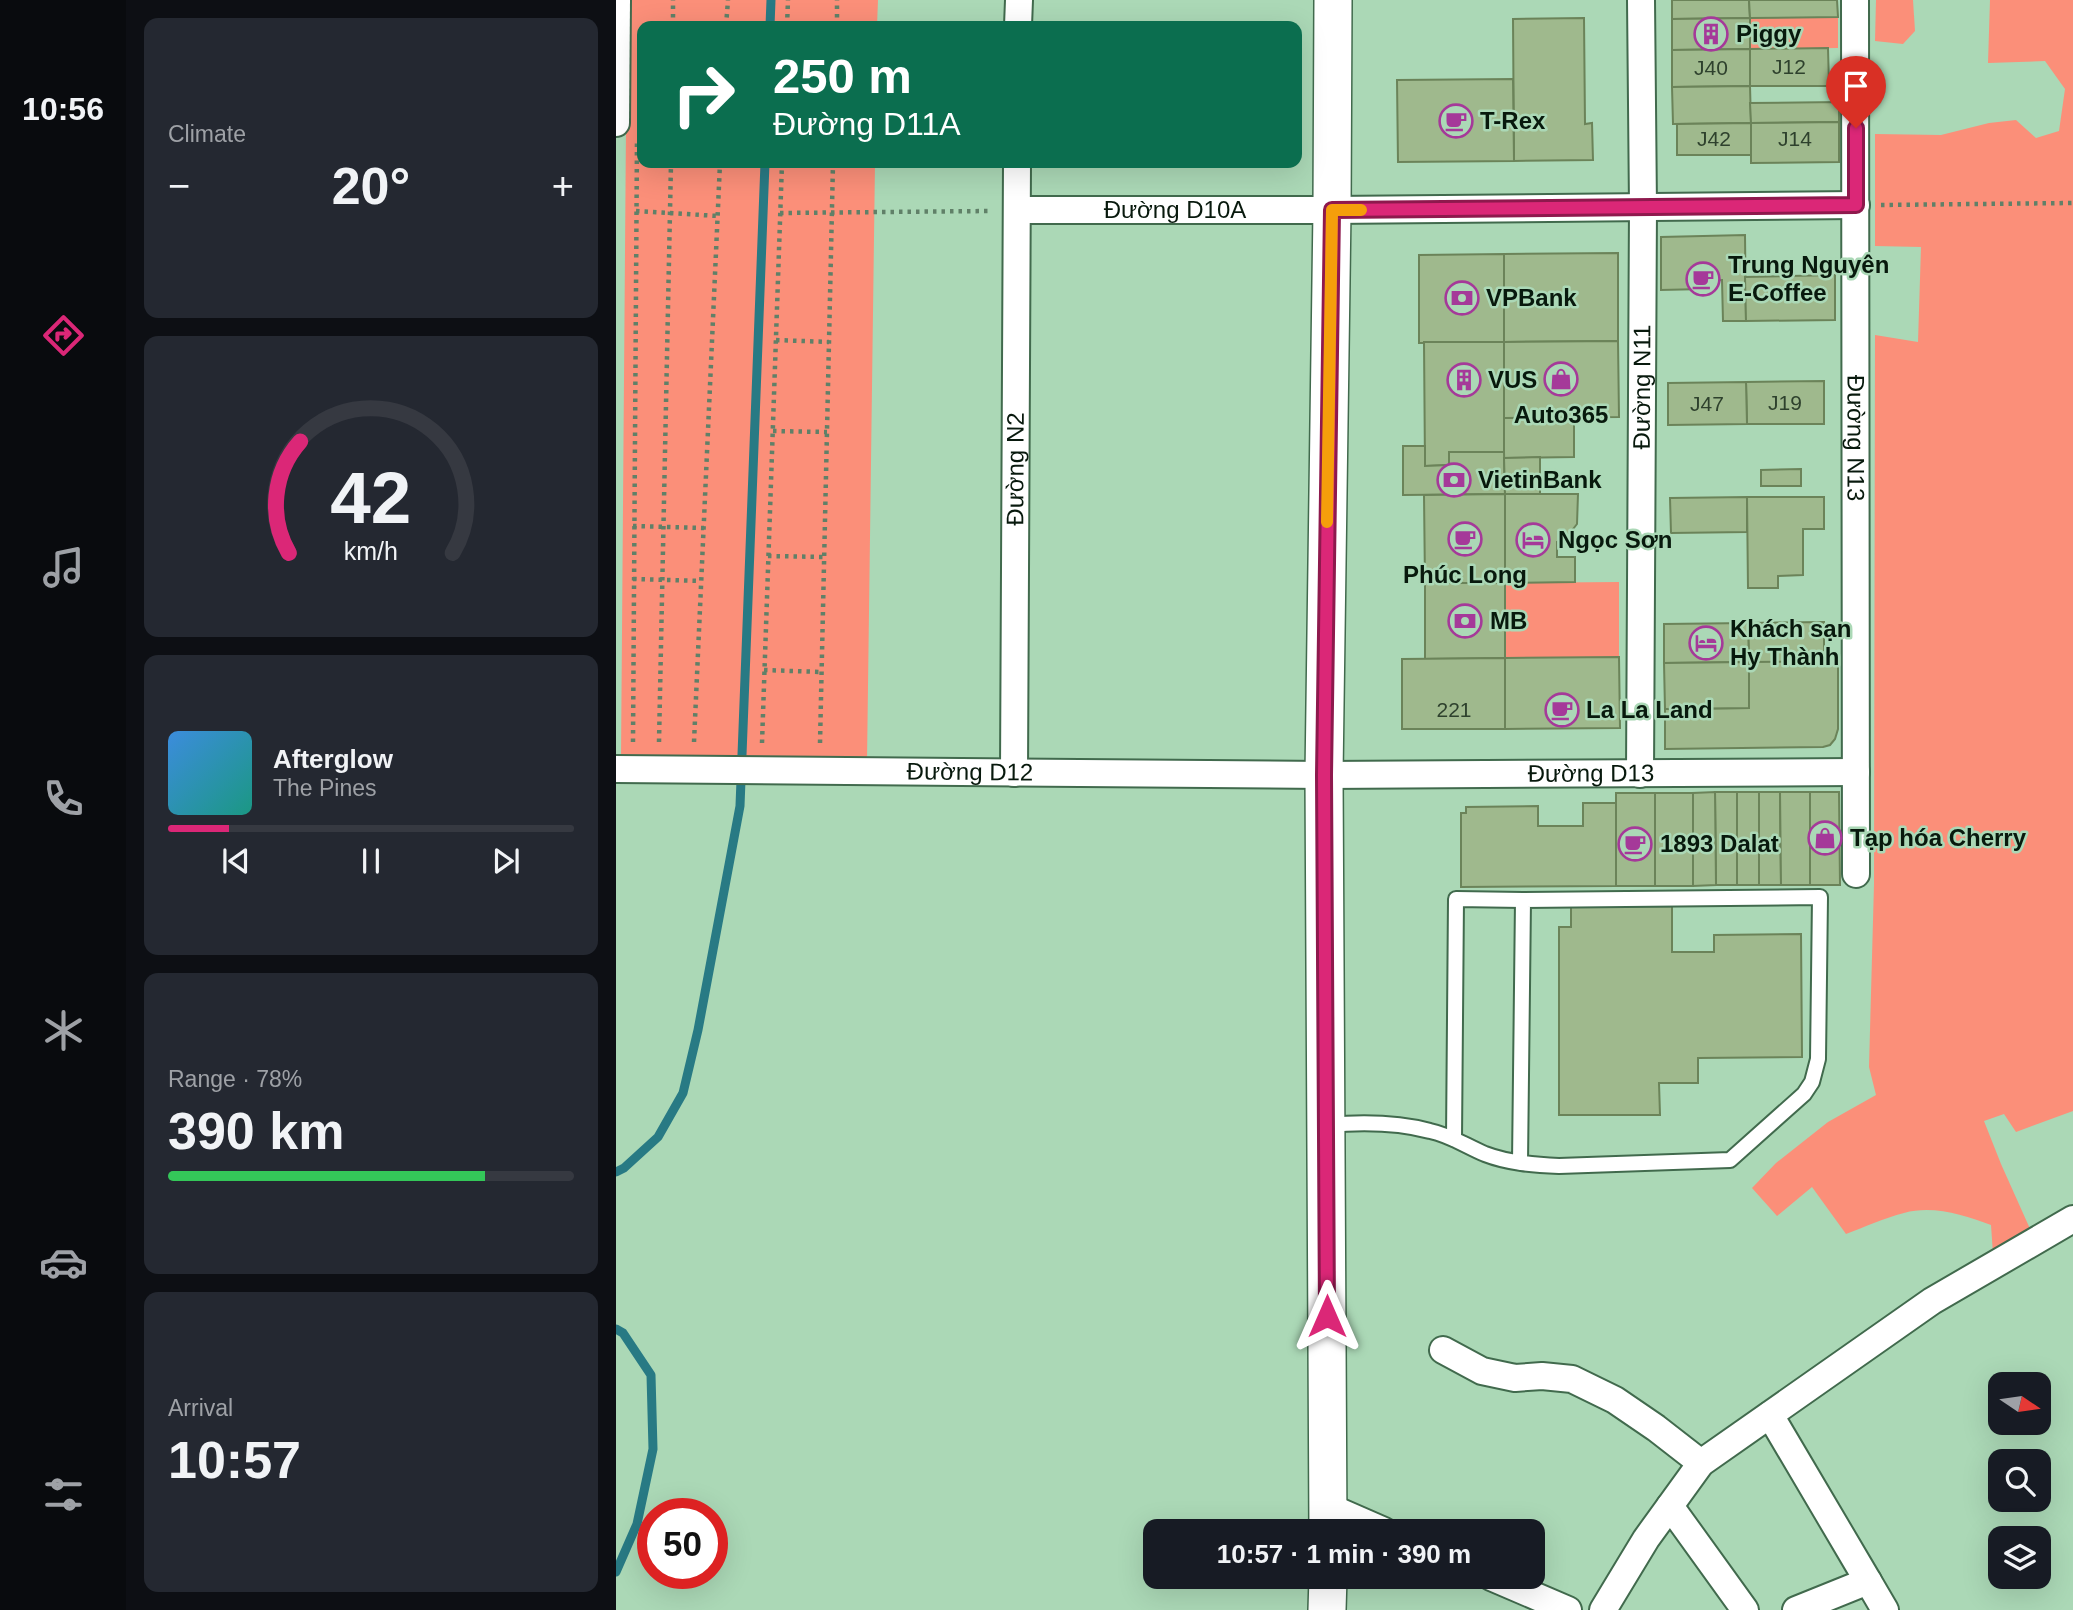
<!DOCTYPE html>
<meta charset="utf-8">
<style>
:root{--surface:#171b24;--page:#242831;--text:#f1f3f6;--muted:#9ea1a6;--line:#363941;--accent:#db2777}
body{margin:0;font-family:Helvetica,sans-serif;background:var(--page);color:var(--text);height:100vh;display:flex;flex-direction:column;font-size:26px;white-space:nowrap}
*{box-sizing:border-box;margin:0}
p{font-size:23px;color:var(--muted)}
.icon{flex:none;width:38px;height:38px;fill:none;stroke:currentColor;stroke-width:2;stroke-linecap:round;stroke-linejoin:round}
.map{position:relative;flex:1;overflow:hidden}
.panel{display:flex;flex-direction:column;gap:18px;padding:18px;background:#0d0f14;width:490px}
.panel>*{flex:none}
.banner{position:absolute;left:21px;top:21px;width:665px;height:147px;border-radius:14px;box-shadow:0 7px 28px #0002;background:#0b6e4f;color:#fff;overflow:hidden}
.needle{width:46px;rotate:103deg}
.fabs{position:absolute;left:1372px;top:1372px;display:grid;gap:14px}
.fabs a{display:grid;place-items:center;width:63px;height:63px;border-radius:14px;background:var(--surface);box-shadow:0 7px 28px #0002;font-size:35px}
.speed{position:absolute;left:21px;top:1498px;display:flex;gap:14px;font-size:35px;font-weight:700;text-align:center}
.speed>*{display:grid;place-content:center;width:91px;height:91px;border-radius:50%;background:var(--surface);box-shadow:0 7px 28px #0002;line-height:1}
.speed .limit{border:10px solid #d22;background:#fff;color:#111}
.pin{position:absolute;display:grid;place-items:center;width:60px;height:60px;color:#fff;margin:-72px -30px;border-radius:50% 50% 50% 0;rotate:-45deg;box-shadow:0 0 7px #0007}
.pin .icon{rotate:45deg}
.me{position:absolute;width:77px;margin:-38px;rotate:0deg;stroke-linejoin:round;filter:drop-shadow(0 0 5px #0008)}
.turn{display:flex;align-items:center;gap:24px;height:147px;padding:0 21px;font-size:32px}
.turn .icon{width:91px;height:91px;stroke-width:2.5}
.turn b{display:block;font-size:49px;line-height:60px}
.big{font-size:52px;font-weight:700;line-height:1.1}
.panel .widget{flex:1;display:flex;flex-direction:column;justify-content:center;gap:10px;min-width:0;padding:0 24px;border-radius:14px;background:var(--page)}
.panel .dial{align-items:center;gap:0}
.dial svg{height:182px;overflow:visible;fill:none;stroke:var(--line);stroke-width:7;stroke-linecap:round;text-anchor:middle}
.dial text{fill:var(--text);stroke:none}
.song{display:flex;align-items:center;gap:21px}
.cover{width:84px;height:84px;border-radius:10px;background:linear-gradient(135deg,hsl(210 70% 55%),hsl(170 70% 35%))}
.played{height:7px;border-radius:4px;background:linear-gradient(90deg,var(--accent) 15%,var(--line) 15%)}
.keys{display:flex;justify-content:space-around;direction:ltr}
.heat{display:flex;justify-content:space-between;align-items:center;font-size:38px;direction:ltr}
.charge{height:10px;border-radius:5px;background:linear-gradient(90deg,#34c759 78%,var(--line) 0)}
.trip{position:absolute;left:527px;top:1519px;width:402px;height:70px;border-radius:14px;background:var(--surface);box-shadow:0 7px 28px #0002;font-weight:700;line-height:70px;text-align:center}
main{display:flex;flex:1;min-height:0}
.tab-bar{display:flex;flex-direction:column;width:126px;justify-content:space-around;align-items:center;background:#090b0e;color:var(--muted)}
.tab-bar .icon{width:49px;height:49px}
.tab-bar .active{color:var(--accent)}
.tab-bar b{font-size:32px;color:var(--text)}
.map>svg:first-child{display:block}
.green{fill:#fb8f79}
.lines{fill:none;stroke-linecap:round;stroke-linejoin:round}
.stream{stroke:#287a84;stroke-width:9}
.building{fill:#9fb98d;stroke:#6b8359;stroke-width:2}
.service-casing{stroke:#416a4d;stroke-width:18}
.minor-casing{stroke:#416a4d;stroke-width:30}
.secondary-casing{stroke:#416a4d;stroke-width:40}
.path{stroke:#608068;stroke-width:4.5;stroke-dasharray:3.5 5;stroke-linecap:butt}
.service{stroke:#fff;stroke-width:14}
.minor{stroke:#fff;stroke-width:26}
.secondary{stroke:#fff;stroke-width:37}
.route-casing{stroke:#8e194d;stroke-width:18}
.route{stroke:#db2777;stroke-width:12}
.slow{stroke:#f59e0b;stroke-width:12}
.labels{text-anchor:middle;stroke-width:5;stroke-linejoin:round;paint-order:stroke}
.number-label{font-size:21px;fill:#2e412d}
.poi-label{font-size:24px;font-weight:bold;fill:#08190d;stroke:#abd8b6;text-anchor:start}
.street-label{font-size:24px;fill:#08190d;stroke:#abd8b6}
</style>
<main>
<nav class="tab-bar">
<b>10:56</b>
<svg class="icon active" aria-label="directions" viewBox="0 0 24 24"><path d="M12 3l9 9-9 9-9-9zM9 14v-3h6M13 9l2 2-2 2"/></svg>
<svg class="icon" aria-label="music" viewBox="0 0 24 24"><path d="M9 18V5l10-2v13"/><circle cx="6" cy="18" r="3"/><circle cx="16" cy="16" r="3"/></svg>
<svg class="icon" aria-label="phone" viewBox="0 0 24 24"><path d="M5 4h4l2 5-3 2q2 4 5 5l2-3 5 2v4C11 20 4 13 5 4z"/></svg>
<svg class="icon" aria-label="climate" viewBox="0 0 24 24"><path d="M12 3v18M4 7l16 10M4 17L20 7"/></svg>
<svg class="icon" aria-label="car" viewBox="0 0 24 24"><path d="M5 17H2v-5l4-1 3-4h7l3 4 3 1v5h-3M9 17h6M6 11h13"/><circle cx="7" cy="17" r="2"/><circle cx="17" cy="17" r="2"/></svg>
<svg class="icon" aria-label="filters" viewBox="0 0 24 24"><path d="M4 7h16M4 17h16"/><circle cx="9" cy="7" r="2"/><circle cx="15" cy="17" r="2"/></svg>
</nav>
<section class="panel">
<div class="widget"><p>Climate</p>
<div class="heat"><a>−</a><b class="big">20°</b><a>+</a></div>
</div>
<div class="widget dial"><svg viewBox="0 0 100 80">
<path d="M14 69A42 42 0 1 1 86 69"/>
<path d="M14 69A42 42 0 0 1 19 20" stroke="#db2777"/>
<text x="50" y="56" font-size="32" font-weight="700">42</text>
<text x="50" y="72" font-size="11">km/h</text>
</svg></div>
<div class="widget">
<div class="song"><i class="cover"></i><div><b>Afterglow</b><p>The Pines</p></div></div>
<div class="played"></div>
<div class="keys"><svg class="icon" aria-label="previous" viewBox="0 0 24 24"><path d="M18 5L8 12l10 7zM5 5v14"/></svg><svg class="icon" aria-label="pause" viewBox="0 0 24 24"><path d="M8 5v14M16 5v14"/></svg><svg class="icon" aria-label="next" viewBox="0 0 24 24"><path d="M6 5l10 7-10 7zM19 5v14"/></svg></div>
</div>
<div class="widget"><p>Range · 78%</p><b class="big">390 km</b><div class="charge"></div></div>
<div class="widget"><p>Arrival</p><b class="big">10:57</b></div>
</section>
<div class="map">
<svg width="1457" height="1610" viewBox="0 0 1457 1610">
<rect width="100%" height="100%" fill="#abd8b6"/>
<g class="green">
<polygon points="11,0 262,0 261,26 26,26 26,163 259,163 251,761 5,759"/>
<polygon points="1260,0 1297,0 1299,31 1287,44 1259,41"/>
<path d="M1374 0H1457V1111L1400 1132 1388 1114 1368 1121 1385 1164 1415 1231 1377 1254 1375 1225C1348 1215 1317 1205 1288 1213 1268 1218 1249 1227 1230 1234L1196 1187 1161 1216 1136 1188 1160 1163 1212 1122 1260 1095 1253 1067 1258 884 1259 335 1302 342 1305 247 1259 246V134L1325 135 1373 123 1400 120 1420 138 1443 131 1449 89 1429 61 1372 63Z"/>
<polygon points="1222,17 1222,48 1134,49 1134,18"/>
<polygon points="1003,582 1003,657 889,658 889,583"/>
</g>
<g class="lines">
<g class="stream">
<polyline points="154,26 155,0"/>
<polyline points="0,1172 8,1168 42,1137 67,1093 82,1030 124,806 149,163"/>
<polyline points="0,1329 7,1333 35,1375 37,1449 21,1524 0,1572"/>
</g>
</g>
<g class="building">
<polygon points="1056,0 1133,0 1134,18 1056,19"/>
<polygon points="1133,0 1221,0 1222,17 1134,18"/>
<polygon points="968,18 969,124 976,123 977,160 898,161 897,19"/>
<polygon points="1134,18 1134,49 1056,50 1056,19"/>
<polygon points="1212,48 1213,86 1134,86 1134,49"/>
<polygon points="1134,49 1134,86 1056,87 1056,50"/>
<polygon points="897,79 898,161 782,162 781,80"/>
<polygon points="1134,86 1135,123 1057,124 1056,87"/>
<polygon points="1223,102 1223,122 1135,123 1134,103"/>
<polygon points="1223,122 1223,162 1135,163 1135,123"/>
<polygon points="1135,123 1135,155 1061,155 1061,124"/>
<polygon points="1129,235 1130,321 1107,321 1106,280 1087,281 1087,289 1045,290 1045,237"/>
<polygon points="1002,253 1002,341 888,342 888,254"/>
<polygon points="888,254 888,342 803,343 803,255"/>
<polygon points="1219,275 1219,320 1130,321 1129,277"/>
<polygon points="1002,341 1003,417 888,418 888,342"/>
<polygon points="808,342 888,342 888,452 833,452 833,465 809,466"/>
<polygon points="1208,381 1208,424 1131,424 1130,382"/>
<polygon points="1130,382 1131,424 1052,425 1052,383"/>
<polygon points="888,418 958,418 958,457 888,458"/>
<polygon points="787,446 809,446 809,466 833,465 833,452 888,452 889,494 787,495"/>
<polygon points="924,457 924,494 889,494 888,458"/>
<polygon points="1185,469 1185,486 1145,486 1145,470"/>
<polygon points="889,494 962,494 961,524 950,538 941,542 941,557 959,557 959,582 889,583"/>
<polygon points="889,494 889,583 809,583 808,495"/>
<polygon points="1131,497 1131,532 1055,533 1054,498"/>
<polygon points="1131,497 1208,497 1208,529 1187,529 1187,575 1162,576 1162,588 1132,588"/>
<polygon points="809,583 889,583 889,658 809,659"/>
<polygon points="1208,622 1208,662 1133,662 1132,623"/>
<polygon points="1132,623 1133,662 1048,663 1048,624"/>
<polygon points="1003,657 1004,728 889,729 889,658"/>
<polygon points="889,658 889,729 786,729 786,659"/>
<polygon points="1222,661 1222,729 1219,739 1214,745 1207,747 1049,749 1049,709 1133,708 1133,662"/>
<polygon points="1133,662 1133,708 1049,709 1048,663"/>
<polygon points="1099,792 1121,792 1121,885 1100,885"/>
<polygon points="1099,792 1100,885 1077,886 1077,793"/>
<rect x="1121" y="792" width="22" height="93"/>
<polygon points="1143,792 1164,792 1165,885 1143,885"/>
<polygon points="1164,792 1194,792 1194,885 1165,885"/>
<polygon points="1194,792 1223,792 1224,885 1194,885"/>
<rect x="1000" y="793" width="39" height="93"/>
<rect x="1039" y="793" width="38" height="93"/>
<polygon points="967,803 1000,803 1000,886 845,887 845,813 850,813 850,807 922,806 922,826 967,826"/>
<polygon points="1056,906 1056,952 1098,952 1098,935 1185,934 1186,1057 1082,1058 1082,1083 1043,1083 1044,1115 943,1115 943,927 955,927 955,907"/>
</g>
<g class="lines">
<defs>
<g id="service">
<path d="M712 1125C746 1122 780 1122 814 1131 834 1135 850 1146 869 1154 892 1163 918 1165 943 1166L1114 1160 1188 1094 1196 1082 1202 1059 1204 897 907 900 904 1163"/>
<polyline points="838,1139 840,899 907,900"/>
</g>
<g id="minor">
<path id="s1" d="M1239 0 1240 874"/>
<polyline points="402,26 403,0"/>
<polyline points="0,123 1,0"/>
<path id="s2" d="M401 210H716L1240 205"/>
<path id="s3" d="M0 769 708 775 1240 772"/>
<path id="s4" d="M398 773 401 163"/>
<path id="s5" d="M1024 774 1027 207 1025 0"/>
<polyline points="827,1350 866,1371 899,1378 926,1376 956,1379 999,1400 1040,1428 1085,1463"/>
<polyline points="1154,1415 1252,1581"/>
<polyline points="1054,1506 1129,1610"/>
<polyline points="713,1507 768,1531"/>
<polyline points="875,1577 952,1610"/>
<polyline points="987,1610 1030,1539 1085,1463 1316,1301 1457,1219"/>
<polyline points="1180,1610 1252,1581 1269,1610"/>
</g>
<g id="secondary">
<polyline points="712,1531 708,775 716,210 717,0"/>
<polyline points="711,1610 712,1577"/>
</g>
</defs>
<use href="#service" class="service-casing"/>
<use href="#minor" class="minor-casing"/>
<use href="#secondary" class="secondary-casing"/>
<g class="path">
<polyline points="57,26 57,0"/>
<polyline points="110,26 112,0"/>
<polyline points="171,26 172,0"/>
<polyline points="221,26 221,0"/>
<polyline points="1265,205 1457,203"/>
<polyline points="20,211 102,216"/>
<polyline points="164,213 373,211"/>
<polyline points="160,340 213,342"/>
<polyline points="157,431 211,432"/>
<polyline points="17,526 88,528"/>
<polyline points="152,556 208,557"/>
<polyline points="17,579 85,581"/>
<polyline points="148,670 205,672"/>
<polyline points="17,742 21,139"/>
<polyline points="43,742 55,163"/>
<polyline points="78,742 104,163"/>
<polyline points="146,743 166,163"/>
<polyline points="204,743 217,163"/>
</g>
<use href="#service" class="service"/>
<use href="#minor" class="minor"/>
<use href="#secondary" class="secondary"/>
</g>
<g class="lines">
<defs>
<polyline id="route" points="711,1316 708,775 716,210 1240,205 1240,128"/>
</defs>
<use href="#route" class="route-casing"/>
<use href="#route" class="route"/>
<polyline class="slow" points="711,522 716,210 745,210"/>
</g>
<defs>
<symbol id="building-ring" viewBox="-11 -11 22 22"><circle r="9.5" fill="#abd8b6" stroke="#a53999" stroke-width="1.5"/><path d="M-4-6H4V6H1V3H-1V6H-4ZM-2.5-4.3h1.7v1.8h-1.7ZM.8-4.3h1.7v1.8H.8ZM-2.5-1h1.7V.8h-1.7ZM.8-1h1.7V.8H.8Z" fill="#a53999"/></symbol>
<symbol id="cafe-ring" viewBox="-11 -11 22 22"><circle r="9.5" fill="#abd8b6" stroke="#a53999" stroke-width="1.5"/><path d="M-5.5-4.5H6V0H3Q3 3.5 0 3.5H-2.5Q-5.5 3.5-5.5 0ZM3-3.2v2h1.7v-2ZM-6 4.5H4V6H-6Z" fill="#a53999"/></symbol>
<symbol id="bank-ring" viewBox="-11 -11 22 22"><circle r="9.5" fill="#abd8b6" stroke="#a53999" stroke-width="1.5"/><path d="M-6-4H6V4H-6ZM0-2.3a2.3 2.3 0 1 0 0 4.6a2.3 2.3 0 1 0 0-4.6Z" fill="#a53999"/></symbol>
<symbol id="shop-ring" viewBox="-11 -11 22 22"><circle r="9.5" fill="#abd8b6" stroke="#a53999" stroke-width="1.5"/><path d="M-5-2.5h2.3a2.7 3.5 0 0 1 5.4 0H5L5.5 6h-11ZM-1.5-2.5h3a1.5 2.3 0 0 0-3 0Z" fill="#a53999"/></symbol>
<symbol id="hotel-ring" viewBox="-11 -11 22 22"><circle r="9.5" fill="#abd8b6" stroke="#a53999" stroke-width="1.5"/><path d="M-6-4.5h1.5V1H6V5H4.5V3h-9V5H-6ZM-4 0a1.8 1.8 0 1 1 3.6 0ZM.5 0V-2.5h3Q6-2.5 6 0Z" fill="#a53999"/></symbol>
</defs>
<g fill-rule="evenodd">
<use href="#building-ring" x="1076" y="15" width="38" height="38"/>
<use href="#cafe-ring" x="821" y="102" width="38" height="38"/>
<use href="#cafe-ring" x="1068" y="260" width="38" height="38"/>
<use href="#bank-ring" x="827" y="279" width="38" height="38"/>
<use href="#shop-ring" x="926" y="360" width="38" height="38"/>
<use href="#building-ring" x="829" y="361" width="38" height="38"/>
<use href="#bank-ring" x="819" y="461" width="38" height="38"/>
<use href="#cafe-ring" x="830" y="520" width="38" height="38"/>
<use href="#hotel-ring" x="898" y="521" width="38" height="38"/>
<use href="#bank-ring" x="830" y="602" width="38" height="38"/>
<use href="#hotel-ring" x="1071" y="624" width="38" height="38"/>
<use href="#cafe-ring" x="927" y="691" width="38" height="38"/>
<use href="#shop-ring" x="1190" y="819" width="38" height="38"/>
<use href="#cafe-ring" x="1000" y="825" width="38" height="38"/>
</g>
<g class="labels">
<g class="number-label">
<text x="1173" y="74">J12</text>
<text x="1095" y="75">J40</text>
<text x="1098" y="146">J42</text>
<text x="1179" y="146">J14</text>
<text x="1169" y="410">J19</text>
<text x="1091" y="411">J47</text>
<text x="838" y="717">221</text>
</g>
<g class="poi-label">
<text x="1120" y="42">Piggy</text>
<text x="864" y="129">T-Rex</text>
<text x="1112" y="273">Trung Nguyên<tspan x="1112" dy="28">E-Coffee</tspan></text>
<text x="870" y="306">VPBank</text>
<text x="872" y="388">VUS</text>
<text x="945" y="423" text-anchor="middle">Auto365</text>
<text x="862" y="488">VietinBank</text>
<text x="942" y="548">Ngọc Sơn</text>
<text x="849" y="583" text-anchor="middle">Phúc Long</text>
<text x="874" y="629">MB</text>
<text x="1114" y="637">Khách sạn<tspan x="1114" dy="28">Hy Thành</tspan></text>
<text x="970" y="718">La La Land</text>
<text x="1234" y="846">Tạp hóa Cherry</text>
<text x="1044" y="852">1893 Dalat</text>
</g>
<g class="street-label">
<text dy="8" stroke="none"><textPath href="#s2" startOffset="158">Đường D10A</textPath></text>
<text dy="8" stroke="none"><textPath href="#s5" startOffset="387">Đường N11</textPath></text>
<text dy="8" stroke="none"><textPath href="#s1" startOffset="438">Đường N13</textPath></text>
<text dy="8" stroke="none"><textPath href="#s4" startOffset="304">Đường N2</textPath></text>
<text dy="8" stroke="none"><textPath href="#s3" startOffset="354">Đường D12</textPath></text>
<text dy="8" stroke="none"><textPath href="#s3" startOffset="975">Đường D13</textPath></text>
</g>
</g>
</svg>
<div class="fabs">
<a><svg class="needle" viewBox="-14 -14 28 28"><path d="M0-13l5 13h-10z" fill="#e53935"/><path d="M0 13l5-13h-10z" fill="#9ea1a6"/></svg></a>
<a><svg class="icon" aria-label="search" viewBox="0 0 24 24"><circle cx="10" cy="10" r="6"/><path d="M15 15l6 6"/></svg></a>
<a><svg class="icon" aria-label="layers" viewBox="0 0 24 24"><path d="M12 4l9 5-9 5-9-5zM3 14l9 5 9-5"/></svg></a>
</div>
<div class="speed"><div class="limit">50</div></div>
<div class="pin" style="left:1240px;top:128px;background:#d93025"><svg class="icon" aria-label="arrive" viewBox="0 0 24 24"><path d="M6 21V4h12l-3 4 3 4H6"/></svg></div>
<svg class="me" style="left:711px;top:1316px" viewBox="-20 -20 40 40"><path d="M0-17L14 15 0 8-14 15z" fill="#db2777" stroke="#fff" stroke-width="4"/></svg>
<div class="trip">10:57 · 1 min · 390 m</div>
<div class="banner">
<div class="turn"><svg class="icon" aria-label="right" viewBox="0 0 24 24"><path d="M7 20v-9h11M14 6l5 5-5 5"/></svg><div><b>250 m</b>Đường D11A</div></div>
</div>
</div>
</main>
